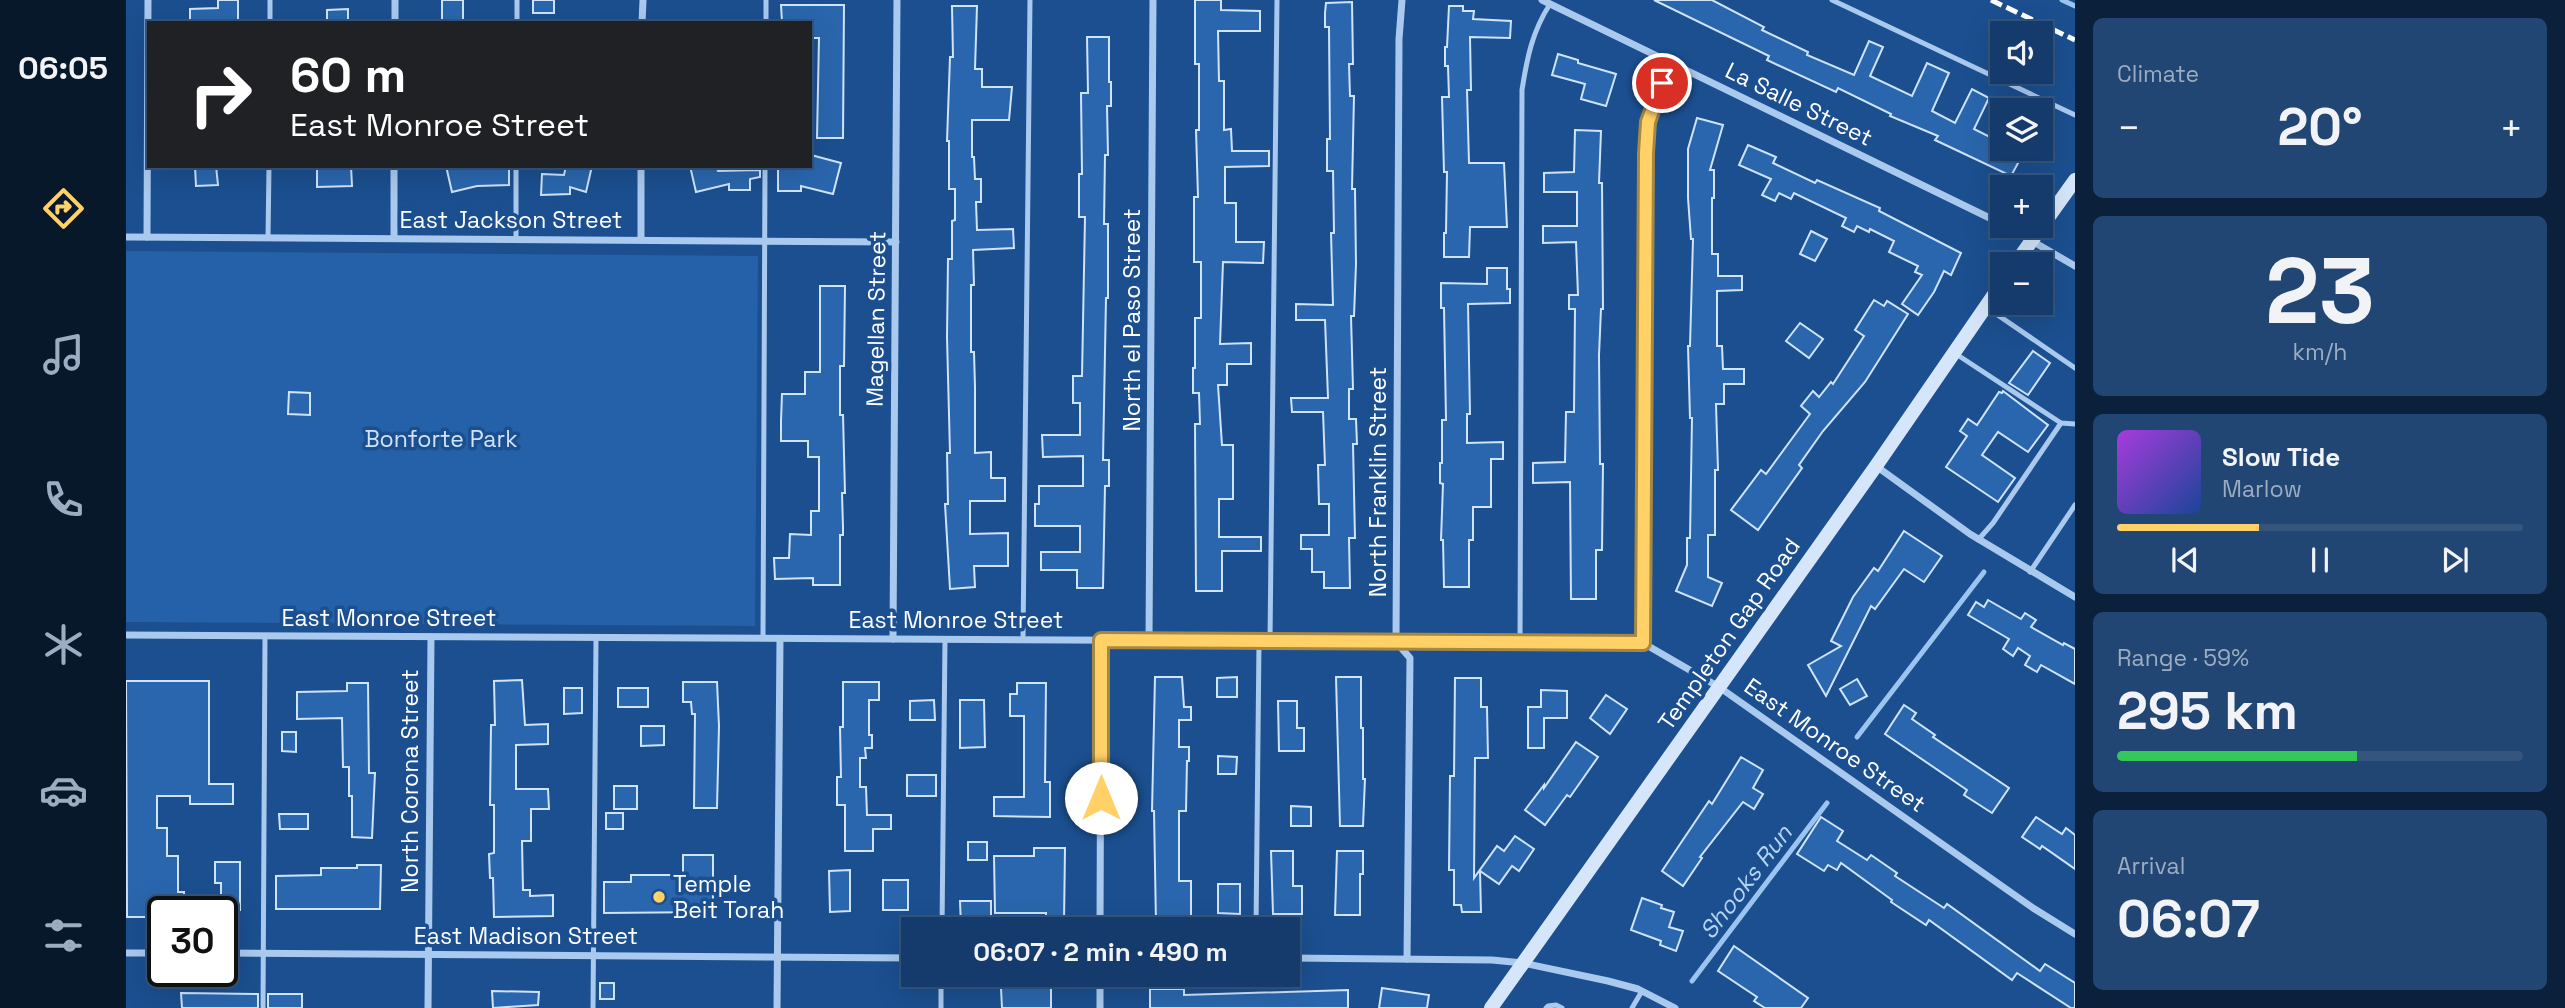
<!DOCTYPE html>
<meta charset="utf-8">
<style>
:root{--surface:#143b6b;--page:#214673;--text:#f1f3f6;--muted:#9dadc1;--line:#33557e;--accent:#ffd166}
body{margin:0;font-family:"Space Grotesk",sans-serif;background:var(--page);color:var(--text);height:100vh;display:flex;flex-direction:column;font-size:26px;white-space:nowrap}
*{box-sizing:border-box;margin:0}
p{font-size:23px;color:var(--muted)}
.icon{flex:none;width:38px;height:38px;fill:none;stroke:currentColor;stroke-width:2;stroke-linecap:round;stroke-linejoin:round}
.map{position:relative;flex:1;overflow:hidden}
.side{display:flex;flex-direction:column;gap:18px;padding:18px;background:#0b203b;width:490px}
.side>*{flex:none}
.hud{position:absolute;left:21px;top:21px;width:665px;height:147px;border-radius:0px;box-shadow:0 7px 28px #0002,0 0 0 2px var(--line);background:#202124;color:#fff;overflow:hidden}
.tools{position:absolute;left:1864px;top:21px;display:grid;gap:14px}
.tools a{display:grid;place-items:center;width:63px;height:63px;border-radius:0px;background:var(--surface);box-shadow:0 7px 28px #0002,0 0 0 2px var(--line);font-size:35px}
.speed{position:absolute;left:21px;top:896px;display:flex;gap:14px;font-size:35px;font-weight:700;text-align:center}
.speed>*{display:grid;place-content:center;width:91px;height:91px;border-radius:50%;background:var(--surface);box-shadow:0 7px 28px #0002,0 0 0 2px var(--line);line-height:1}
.speed .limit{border:4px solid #111;border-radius:10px;background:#fff;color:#111}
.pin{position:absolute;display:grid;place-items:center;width:60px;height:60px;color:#fff;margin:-30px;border:4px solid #fff;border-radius:50%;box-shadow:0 2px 7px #0007}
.me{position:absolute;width:77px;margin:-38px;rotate:0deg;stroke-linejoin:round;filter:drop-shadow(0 0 5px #0008)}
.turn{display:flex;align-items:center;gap:24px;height:147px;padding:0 28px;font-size:32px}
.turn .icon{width:91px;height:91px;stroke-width:2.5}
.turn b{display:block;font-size:49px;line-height:60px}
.big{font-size:52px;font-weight:600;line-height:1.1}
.side .card{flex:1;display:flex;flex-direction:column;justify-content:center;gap:10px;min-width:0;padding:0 24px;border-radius:10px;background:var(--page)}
.side .dial{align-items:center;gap:0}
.dial b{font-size:91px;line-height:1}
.song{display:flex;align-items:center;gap:21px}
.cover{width:84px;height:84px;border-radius:10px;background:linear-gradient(135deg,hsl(280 70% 55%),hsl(220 70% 35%))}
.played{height:7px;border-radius:4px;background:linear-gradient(90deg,var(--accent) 35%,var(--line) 35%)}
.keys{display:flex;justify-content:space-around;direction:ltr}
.heat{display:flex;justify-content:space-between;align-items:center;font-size:38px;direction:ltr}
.charge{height:10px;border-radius:5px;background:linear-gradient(90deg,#34c759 59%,var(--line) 0)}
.trip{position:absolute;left:775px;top:917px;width:399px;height:70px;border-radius:0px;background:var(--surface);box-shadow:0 7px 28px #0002,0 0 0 2px var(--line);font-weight:600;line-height:70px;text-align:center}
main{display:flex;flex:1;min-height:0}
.dock{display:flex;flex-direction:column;width:126px;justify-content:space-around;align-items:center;background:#08182b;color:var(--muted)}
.dock .icon{width:49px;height:49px}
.dock .active{color:var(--accent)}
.dock b{font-size:32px;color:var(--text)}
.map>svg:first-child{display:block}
.green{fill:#2461a8}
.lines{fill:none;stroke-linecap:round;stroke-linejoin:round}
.stream{stroke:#9cc4f0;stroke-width:5}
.building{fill:#2a66ad;stroke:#cfe3fa;stroke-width:2}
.lane{stroke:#a9c9ee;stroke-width:5}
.street{stroke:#a9c9ee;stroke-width:7}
.secondary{stroke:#d6e6fa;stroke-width:14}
.rail{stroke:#fff;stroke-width:5;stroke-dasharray:12 5;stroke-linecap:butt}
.route-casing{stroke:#a68842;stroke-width:18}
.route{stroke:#ffd166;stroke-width:12}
.poi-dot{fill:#ffd166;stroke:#1b4f8f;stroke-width:2.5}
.labels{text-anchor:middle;stroke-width:7;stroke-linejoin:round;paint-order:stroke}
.street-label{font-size:23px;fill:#fff;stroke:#1b4f8f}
.park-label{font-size:23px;fill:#cfe3fa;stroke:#1b4f8f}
.poi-label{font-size:23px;fill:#fff;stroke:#1b4f8f;text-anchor:start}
.water-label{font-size:24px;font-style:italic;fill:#b5d3f5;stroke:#1b4f8f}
</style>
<main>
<nav class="dock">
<b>06:05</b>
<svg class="icon active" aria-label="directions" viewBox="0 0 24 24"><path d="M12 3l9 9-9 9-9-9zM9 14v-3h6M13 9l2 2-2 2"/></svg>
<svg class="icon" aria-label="music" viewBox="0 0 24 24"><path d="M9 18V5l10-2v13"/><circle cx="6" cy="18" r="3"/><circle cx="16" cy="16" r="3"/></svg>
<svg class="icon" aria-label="phone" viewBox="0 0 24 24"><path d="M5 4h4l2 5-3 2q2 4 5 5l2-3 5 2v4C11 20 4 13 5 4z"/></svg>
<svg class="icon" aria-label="climate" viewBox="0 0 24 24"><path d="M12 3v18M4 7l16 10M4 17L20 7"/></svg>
<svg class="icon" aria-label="car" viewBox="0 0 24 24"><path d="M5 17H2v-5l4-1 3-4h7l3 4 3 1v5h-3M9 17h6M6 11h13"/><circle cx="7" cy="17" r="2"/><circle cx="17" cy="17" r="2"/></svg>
<svg class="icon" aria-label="filters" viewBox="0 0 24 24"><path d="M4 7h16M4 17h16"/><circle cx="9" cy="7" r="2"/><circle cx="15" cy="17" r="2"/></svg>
</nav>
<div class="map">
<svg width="1949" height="1008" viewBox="0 0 1949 1008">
<rect width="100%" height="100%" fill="#1b4f8f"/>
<polygon class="green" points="0,251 632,256 629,626 0,622"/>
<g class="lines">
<g class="stream">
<polyline points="1936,0 1949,6"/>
<polyline points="1731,737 1858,572"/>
<polyline points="1566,981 1701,803"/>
</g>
</g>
<g class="building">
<polygon points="92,0 112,0 112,23 64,23 64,9 92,8"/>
<rect x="316" y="0" width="21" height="23"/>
<rect x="407" y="0" width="21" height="13"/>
<polygon points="1069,0 1095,0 1095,10 1134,11 1134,31 1092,31 1093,81 1098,81 1098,130 1105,129 1106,151 1143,151 1143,166 1099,167 1099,203 1110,203 1110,242 1138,242 1137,263 1097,262 1094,344 1125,343 1125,364 1101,364 1101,385 1092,385 1096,445 1107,445 1107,499 1093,499 1093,537 1135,537 1135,551 1096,551 1096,591 1070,591 1069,424 1074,424 1073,393 1067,393 1067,368 1069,368 1069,318 1075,318 1075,262 1068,262 1068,197 1072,197 1070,130 1073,130 1073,64 1069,64"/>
<polygon points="1528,0 1586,0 1638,27 1636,30 1682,52 1681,55 1728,75 1743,41 1757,47 1744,76 1786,96 1801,63 1823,73 1806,111 1829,123 1846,89 1863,98 1848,129 1876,143 1876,149 1887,149 1897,154 1885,176 1809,140 1812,136 1764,116 1765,114 1712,88 1710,92 1641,60 1643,56"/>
<polygon points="1226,2 1227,64 1223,64 1224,96 1228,96 1226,189 1229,189 1230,264 1228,316 1225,316 1227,389 1223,389 1223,419 1230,419 1231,444 1227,444 1229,538 1223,538 1224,588 1198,588 1198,572 1186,572 1186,549 1175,549 1175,535 1203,535 1203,504 1193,504 1192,465 1199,465 1197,412 1166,412 1165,398 1202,398 1199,320 1170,320 1170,304 1207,305 1205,233 1208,233 1207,171 1201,171 1201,139 1204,139 1203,27 1199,27 1199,13 1200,3"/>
<polygon points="655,5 718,5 717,138 691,138 693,38 687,38 687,22 656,22"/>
<polygon points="826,6 851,6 849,69 856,69 856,87 886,87 883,120 846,120 846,157 848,157 849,179 855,179 855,202 850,202 851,230 887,229 888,248 847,250 848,285 845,285 845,352 848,352 849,387 849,453 865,452 865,478 879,478 879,501 844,501 844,534 882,533 882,566 848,566 849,587 824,589 819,504 822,504 821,453 824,453 821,337 822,259 826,259 826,221 829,220 829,189 823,189 823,141 821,141 824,57 827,57"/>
<polygon points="1323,6 1337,6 1337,11 1348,11 1347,19 1385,21 1384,38 1344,37 1345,90 1341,90 1343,163 1378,163 1381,227 1344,227 1343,257 1318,257 1318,233 1320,233 1321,172 1318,172 1316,97 1323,97 1322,66 1319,66 1319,47 1321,47"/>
<polygon points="222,9 222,23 201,23 201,10"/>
<polygon points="961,37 983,37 983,82 985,82 985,106 981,106 982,155 979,155 978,224 982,224 982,298 980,298 977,460 983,460 983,486 979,486 977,588 951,588 951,570 915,570 915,552 954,552 954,526 909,526 909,504 913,504 913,486 957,486 957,456 917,457 916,435 954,435 954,403 947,403 947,376 956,376 959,217 953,217 953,174 956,174 955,93 962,93"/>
<polygon points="1432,54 1452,60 1452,63 1490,74 1480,106 1455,99 1459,84 1426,75"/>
<polygon points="1571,118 1597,125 1584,170 1588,170 1588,198 1586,198 1586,254 1592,254 1592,276 1616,276 1616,290 1591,291 1591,346 1596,346 1597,369 1618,369 1618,384 1598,384 1598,404 1590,404 1592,470 1589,470 1589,535 1582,535 1582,577 1596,583 1586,606 1550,591 1561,565 1561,538 1564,538 1566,418 1564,418 1562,346 1564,346 1567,239 1565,239 1562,198 1562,149"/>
<polygon points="1449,130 1475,131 1473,183 1476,183 1477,309 1475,309 1473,355 1474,464 1477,464 1476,550 1470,550 1470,599 1445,599 1444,482 1407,483 1407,463 1439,462 1440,412 1448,412 1449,309 1443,309 1443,295 1452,295 1450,242 1417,243 1417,226 1451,226 1451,192 1418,192 1418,173 1448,172"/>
<polygon points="1622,145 1650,157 1647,163 1689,183 1691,180 1754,208 1753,211 1835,253 1825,275 1818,271 1808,292 1792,315 1776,304 1796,275 1789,272 1792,266 1763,252 1768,241 1744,229 1743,232 1731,226 1728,232 1716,226 1720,218 1668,193 1665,199 1653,193 1649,201 1636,195 1645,179 1613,165"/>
<polygon points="685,155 715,163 707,194 675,186 675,191 652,191 652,166 684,166"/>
<polygon points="69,166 90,166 92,185 70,186"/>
<polygon points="191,166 225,166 226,186 191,187"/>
<polygon points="320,166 345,166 345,169 383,168 383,185 351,186 326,192"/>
<polygon points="440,166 466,166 460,192 444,187 444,194 415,195 416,174 438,175"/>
<polygon points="564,166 590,166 592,171 634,170 634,177 624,179 624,190 603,190 603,184 570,192"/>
<polygon points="1685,231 1701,239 1689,261 1674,254"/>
<polygon points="1361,268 1381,268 1381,289 1384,289 1384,303 1342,304 1344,414 1341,414 1341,443 1377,442 1377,459 1365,459 1365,507 1347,507 1347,540 1343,540 1343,587 1318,587 1317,540 1315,540 1317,484 1314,483 1314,463 1316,463 1316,420 1320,420 1318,308 1315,308 1315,283 1361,284"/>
<polygon points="694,286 719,286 718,366 714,366 714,415 717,415 719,493 716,493 717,527 717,535 714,535 714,585 687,585 687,578 649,579 648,558 663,558 664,534 685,535 685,511 693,511 693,457 682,457 682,441 655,441 655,421 656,394 679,394 679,372 694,372"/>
<polygon points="1748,300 1758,306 1761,301 1782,314 1739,382 1697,431 1673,465 1676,468 1632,530 1605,510 1635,470 1640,474 1684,414 1675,406 1687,391 1693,397 1705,382 1707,384 1738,336 1729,330"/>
<polygon points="1674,323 1697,339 1683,358 1660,341"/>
<polygon points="1907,351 1924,363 1902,395 1883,383"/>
<polygon points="1877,391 1922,425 1902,452 1872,432 1856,455 1889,478 1872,502 1820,467 1841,436 1834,431 1842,419 1851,425 1873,392 1876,393"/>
<polygon points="163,392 184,393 184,415 162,414"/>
<polygon points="1778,531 1816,556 1798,582 1778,569 1749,609 1745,606 1700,696 1682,665 1715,646 1705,641 1727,597 1748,568 1752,571"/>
<polygon points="1862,600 1895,619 1899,613 1910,620 1905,627 1937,645 1938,643 1949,649 1949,684 1915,665 1911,672 1899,665 1904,656 1892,648 1887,656 1877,649 1883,639 1842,615 1850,602 1858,607"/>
<polygon points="1029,677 1056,677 1058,707 1065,707 1065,720 1053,720 1053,747 1063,747 1063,761 1061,761 1060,811 1053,811 1053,881 1065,881 1065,924 1030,924 1028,811 1026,811"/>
<polygon points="1111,677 1111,697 1091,697 1091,678"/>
<polygon points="1210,677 1235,677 1235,728 1237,728 1237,779 1239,779 1237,826 1214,826"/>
<polygon points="1329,678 1355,678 1355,707 1361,707 1362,758 1349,758 1348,878 1371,846 1378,851 1389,836 1408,849 1393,871 1386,866 1373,884 1354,871 1355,912 1336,912 1335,905 1328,905 1328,870 1323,870 1324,776 1328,776"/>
<polygon points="1731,679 1741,696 1724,705 1714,689"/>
<polygon points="396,680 399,725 422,724 422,744 390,745 390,789 422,789 423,809 405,809 405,841 396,841 397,890 404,890 404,896 427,895 427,916 368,917 367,878 364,878 363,854 368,853 368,805 364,805 365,725 369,725 368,681"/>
<polygon points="0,681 83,681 83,784 107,784 107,804 64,804 64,796 31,796 31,828 41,828 41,856 52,856 52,892 58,892 58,912 31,913 31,917 1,917"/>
<polygon points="557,682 591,682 593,726 591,808 568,808 569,714 566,714 565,702 557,702"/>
<polygon points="717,682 753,682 753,700 743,700 743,735 746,735 746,748 739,748 740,758 734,758 734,787 740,787 741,815 765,815 765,829 747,829 747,851 719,851 719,805 711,805 711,777 715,777 714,727 717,727"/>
<polygon points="221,683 242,683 243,773 249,773 246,838 226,837 226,796 223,796 223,767 217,767 216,718 171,719 171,692 221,691"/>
<polygon points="891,683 920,683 919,782 924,782 924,817 868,816 868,797 898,797 898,716 884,716 884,694 891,694"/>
<polygon points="438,688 456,688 456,713 438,714"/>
<rect x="492" y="688" width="30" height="19"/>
<polygon points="1415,690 1441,691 1441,718 1418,718 1418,748 1402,748 1402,707 1415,707"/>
<polygon points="1480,695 1501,709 1484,734 1464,718"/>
<polygon points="808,700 809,720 784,720 784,701"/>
<polygon points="834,700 858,700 859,747 834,748"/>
<polygon points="1152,701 1171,701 1171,728 1178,728 1178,751 1153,751"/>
<polygon points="1778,705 1790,713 1786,719 1809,735 1807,737 1883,788 1866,813 1838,795 1841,790 1759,734"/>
<polygon points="515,726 538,726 538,745 515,746"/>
<polygon points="156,732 170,732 170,752 156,751"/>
<polygon points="1450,742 1472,757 1444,797 1441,795 1419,825 1399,810 1418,785 1418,788"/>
<polygon points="1092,756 1111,757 1110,774 1092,774"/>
<polygon points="1615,757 1637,770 1627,788 1637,794 1628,809 1617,802 1574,857 1576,858 1557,886 1536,871 1583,801 1586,804"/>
<rect x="781" y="775" width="29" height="21"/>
<rect x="488" y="786" width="23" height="23"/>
<polygon points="1165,806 1185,807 1185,826 1165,826"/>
<rect x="480" y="813" width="17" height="16"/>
<polygon points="153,814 182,814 182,829 154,829"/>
<polygon points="1695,817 1717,831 1711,841 1741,860 1745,855 1771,873 1769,876 1818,908 1821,904 1914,971 1919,964 1949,983 1949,1008 1945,1008 1891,973 1886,980 1803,920 1800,925 1765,902 1766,900 1715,863 1711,870 1702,865 1698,871 1671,854"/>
<polygon points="1910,817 1936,834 1940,828 1949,835 1949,869 1916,846 1914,849 1896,837"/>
<rect x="842" y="842" width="19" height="18"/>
<polygon points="908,848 939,848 938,922 920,922 920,913 869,913 868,856 908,856"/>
<polygon points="1145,851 1167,851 1167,886 1176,886 1176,914 1147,914"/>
<polygon points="1211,851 1237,851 1237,874 1234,874 1234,915 1209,915"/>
<polygon points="557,855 587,855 587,912 478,913 478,882 505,882 505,875 557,875"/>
<polygon points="89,862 114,862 114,910 95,910 95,883 89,883"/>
<polygon points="231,865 255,865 254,909 150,909 150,876 195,875 195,868 231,868"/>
<polygon points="724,870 724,911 704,912 703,871"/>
<rect x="757" y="880" width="25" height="30"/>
<polygon points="1092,884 1114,884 1114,914 1092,913"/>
<polygon points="1516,898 1536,905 1535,908 1548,912 1543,927 1557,931 1550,951 1534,945 1535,941 1505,930"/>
<polygon points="834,901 865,901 865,926 835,926"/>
<polygon points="1608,946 1682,998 1675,1008 1639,1008 1628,1001 1631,997 1592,971"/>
<rect x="474" y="983" width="14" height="16"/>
<polygon points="875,988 925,988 925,1008 876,1008"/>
<polygon points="1256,988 1303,995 1301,1008 1253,1008"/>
<polygon points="1024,989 1058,989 1058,995 1222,990 1222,1008 1024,1008"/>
<polygon points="366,991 413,992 412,1005 367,1008"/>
<polygon points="55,993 132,994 132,1008 56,1008"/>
<rect x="142" y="994" width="34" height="14"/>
</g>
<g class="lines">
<g class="lane">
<polyline points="1706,0 1949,115"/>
<polyline points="144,23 144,0"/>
<polyline points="391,23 391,0"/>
<polyline points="640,23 640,0"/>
<polyline points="142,238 143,166"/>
<polyline points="390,239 390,166"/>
<polyline points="1860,307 1949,368"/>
<polyline points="1830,354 1935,423 1949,424"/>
<polyline points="1852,540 1867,523 1935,423"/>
<polyline points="1904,572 1949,505"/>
<polyline points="637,639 639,166"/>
<polyline points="897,639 904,0"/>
<polyline points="1144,641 1151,0"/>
<path d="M1394 642 1396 90C1401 58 1406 32 1424 4"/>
<polyline points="816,929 819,639"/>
<polyline points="1130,929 1133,641"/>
<polyline points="137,1008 139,636"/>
<polyline points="467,1008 470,639"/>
<polyline points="815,1008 815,975"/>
<polyline points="1420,1008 1422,1006 1430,1005 1436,1008"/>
<polyline points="1506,1008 1516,991"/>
</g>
<g class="street">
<polyline points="1276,0 1273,39 1270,642 1284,658 1281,959"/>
<polyline points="1416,0 1876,224"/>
<polyline points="269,23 269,0"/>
<polyline points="516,23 517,0"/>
<polyline points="1880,226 1949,266"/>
<polyline points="0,237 770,242"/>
<polyline points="21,237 22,0"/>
<polyline points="268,238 268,166"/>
<polyline points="515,240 515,166"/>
<polyline points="1750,466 1844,534 1949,597"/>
<polyline points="0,635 1517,643 1593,687 1907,908 1949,934"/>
<polyline points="767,639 771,0"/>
<polyline points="1023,640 1027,0"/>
<path d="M1517 643 1520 153C1522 117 1530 95 1546 63"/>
<polyline points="974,929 975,640"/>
<polyline points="0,953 37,953"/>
<polyline points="96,953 788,958"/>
<polyline points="1162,958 1366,960 1397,963 1482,981 1512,989 1549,1008"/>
<polyline points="302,1008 305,638"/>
<polyline points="651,1008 654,639"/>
<polyline points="974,1008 974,975"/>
</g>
<g class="secondary">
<polyline points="1889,264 1949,180"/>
<polyline points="1365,1008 1750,466 1876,283"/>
</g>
<polyline class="rail" points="1865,0 1949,40"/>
</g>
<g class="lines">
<defs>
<polyline id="route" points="975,798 975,640 1517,643 1520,153 1522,122 1536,83"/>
</defs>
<use href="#route" class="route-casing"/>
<use href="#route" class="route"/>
</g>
<circle class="poi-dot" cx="533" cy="897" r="7"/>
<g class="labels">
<g class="street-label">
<text transform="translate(1673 104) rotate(26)" y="8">La Salle Street</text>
<text x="385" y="228">East Jackson Street</text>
<text transform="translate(750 319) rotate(-89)" y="8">Magellan Street</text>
<text transform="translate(1006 320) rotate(-90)" y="8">North el Paso Street</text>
<text transform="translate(1252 482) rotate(-90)" y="8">North Franklin Street</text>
<text x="263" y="626">East Monroe Street</text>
<text x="830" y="628">East Monroe Street</text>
<text transform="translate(1603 634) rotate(-55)" y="8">Templeton Gap Road</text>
<text transform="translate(1709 745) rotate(35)" y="8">East Monroe Street</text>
<text transform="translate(284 781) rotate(-90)" y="8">North Corona Street</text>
<text x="400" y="944">East Madison Street</text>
</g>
<g class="park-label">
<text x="315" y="447">Bonforte Park</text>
</g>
<g class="poi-label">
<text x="547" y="892">Temple<tspan x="547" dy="26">Beit Torah</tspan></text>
</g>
<g class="water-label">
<text transform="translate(1620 882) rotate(-53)" y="8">Shooks Run</text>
</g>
</g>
</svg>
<div class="tools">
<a><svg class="icon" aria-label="sound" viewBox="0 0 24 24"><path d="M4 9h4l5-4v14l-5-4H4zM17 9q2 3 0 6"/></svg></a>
<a><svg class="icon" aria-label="layers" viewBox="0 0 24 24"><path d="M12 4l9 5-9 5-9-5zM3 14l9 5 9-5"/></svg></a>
<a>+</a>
<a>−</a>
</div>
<div class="speed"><div class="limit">30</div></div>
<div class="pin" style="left:1536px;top:83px;background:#d93025"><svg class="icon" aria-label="arrive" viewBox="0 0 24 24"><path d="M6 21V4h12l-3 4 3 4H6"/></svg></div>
<svg class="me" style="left:975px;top:798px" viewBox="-20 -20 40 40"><circle r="19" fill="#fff"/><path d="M0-13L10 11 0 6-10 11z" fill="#ffd166"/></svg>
<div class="trip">06:07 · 2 min · 490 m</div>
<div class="hud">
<div class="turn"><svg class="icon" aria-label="right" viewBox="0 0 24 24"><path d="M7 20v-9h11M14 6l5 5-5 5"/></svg><div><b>60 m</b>East Monroe Street</div></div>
</div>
</div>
<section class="side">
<div class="card"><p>Climate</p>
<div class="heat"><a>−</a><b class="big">20°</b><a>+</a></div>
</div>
<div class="card dial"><b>23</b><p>km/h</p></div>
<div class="card">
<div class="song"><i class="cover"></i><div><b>Slow Tide</b><p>Marlow</p></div></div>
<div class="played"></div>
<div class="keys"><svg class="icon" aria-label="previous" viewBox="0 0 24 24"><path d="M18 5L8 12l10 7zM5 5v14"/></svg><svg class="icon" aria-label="pause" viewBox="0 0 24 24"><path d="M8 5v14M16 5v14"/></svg><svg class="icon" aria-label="next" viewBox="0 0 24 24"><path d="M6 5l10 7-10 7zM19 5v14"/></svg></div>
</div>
<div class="card"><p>Range · 59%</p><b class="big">295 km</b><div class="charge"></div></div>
<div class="card"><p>Arrival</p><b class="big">06:07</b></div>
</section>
</main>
